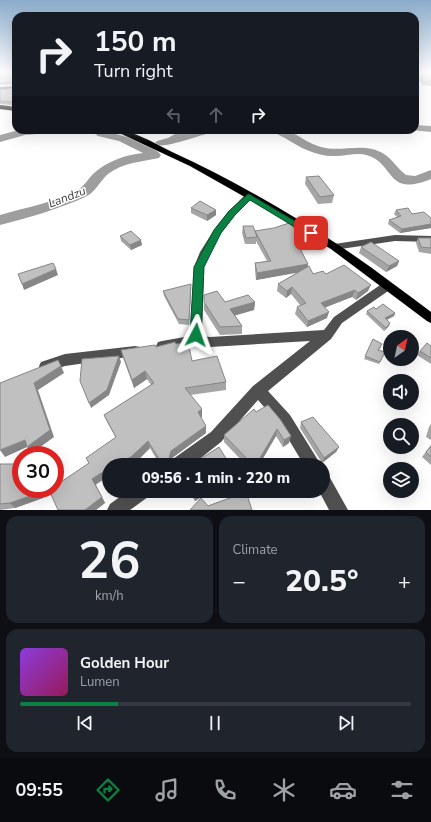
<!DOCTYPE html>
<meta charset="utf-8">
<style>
:root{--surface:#171b24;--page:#20242c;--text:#f1f3f6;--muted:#9ea1a6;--line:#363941;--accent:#0b8043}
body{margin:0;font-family:"Nunito Sans",sans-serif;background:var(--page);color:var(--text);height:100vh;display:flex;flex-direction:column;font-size:15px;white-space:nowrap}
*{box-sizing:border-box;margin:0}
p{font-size:13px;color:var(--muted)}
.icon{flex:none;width:22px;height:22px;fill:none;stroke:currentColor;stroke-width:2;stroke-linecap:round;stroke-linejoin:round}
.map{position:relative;height:510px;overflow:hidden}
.drawer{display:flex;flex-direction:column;gap:6px;padding:6px;background:#0d0f14;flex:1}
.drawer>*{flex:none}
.top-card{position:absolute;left:12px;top:12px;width:407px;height:122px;border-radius:12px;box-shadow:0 4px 16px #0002;background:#171b24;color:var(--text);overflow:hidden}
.needle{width:26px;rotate:33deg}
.buttons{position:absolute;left:383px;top:330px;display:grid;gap:8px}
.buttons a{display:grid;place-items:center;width:36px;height:36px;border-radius:50%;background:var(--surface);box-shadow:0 4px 16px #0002;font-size:20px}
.speed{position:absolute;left:12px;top:446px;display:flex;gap:8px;font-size:20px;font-weight:700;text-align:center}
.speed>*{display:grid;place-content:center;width:52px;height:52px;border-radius:50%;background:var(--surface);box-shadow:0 4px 16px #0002;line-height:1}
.speed .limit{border:6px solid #d22;background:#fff;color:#111}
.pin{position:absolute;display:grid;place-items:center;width:34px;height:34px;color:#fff;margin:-17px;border-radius:8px;box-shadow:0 2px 6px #0006}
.me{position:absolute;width:44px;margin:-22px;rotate:4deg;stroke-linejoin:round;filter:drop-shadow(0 0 3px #0008)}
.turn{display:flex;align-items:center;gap:14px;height:84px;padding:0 16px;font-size:18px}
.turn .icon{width:52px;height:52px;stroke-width:2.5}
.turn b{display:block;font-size:28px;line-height:34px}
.lanes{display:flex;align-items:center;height:38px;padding:0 16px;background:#0003;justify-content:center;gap:20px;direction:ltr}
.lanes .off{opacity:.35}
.big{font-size:30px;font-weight:800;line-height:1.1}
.drawer .card{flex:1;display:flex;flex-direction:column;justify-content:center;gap:6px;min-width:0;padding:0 14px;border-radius:12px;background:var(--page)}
.drawer .dial{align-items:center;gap:0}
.dial b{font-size:52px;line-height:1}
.song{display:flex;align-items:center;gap:12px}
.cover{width:48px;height:48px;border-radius:6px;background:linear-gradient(135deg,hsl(270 70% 55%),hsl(330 70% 35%))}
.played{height:4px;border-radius:2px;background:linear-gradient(90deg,var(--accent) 25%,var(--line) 25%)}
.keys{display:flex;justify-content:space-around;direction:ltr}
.heat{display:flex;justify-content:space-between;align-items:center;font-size:22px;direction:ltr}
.drawer .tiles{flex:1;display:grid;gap:6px;grid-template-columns:1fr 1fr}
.card:last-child{grid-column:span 2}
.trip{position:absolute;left:102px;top:458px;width:228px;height:40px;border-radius:20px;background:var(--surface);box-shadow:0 4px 16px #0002;font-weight:800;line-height:40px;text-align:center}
.dock{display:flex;height:64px;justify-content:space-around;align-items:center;background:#090b0e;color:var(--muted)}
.dock .icon{width:28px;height:28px}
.dock .selected{color:var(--accent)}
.dock b{font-size:18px;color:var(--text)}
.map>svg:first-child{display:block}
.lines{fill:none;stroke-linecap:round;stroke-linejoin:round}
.river{fill:#9e9e9e;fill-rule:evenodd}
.major-casing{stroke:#dbdbdb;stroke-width:1}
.minor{fill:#505050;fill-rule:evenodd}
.major{fill:#000;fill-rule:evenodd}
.wall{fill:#a5a5a5}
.shaded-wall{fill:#868686}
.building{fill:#c0c0c0;stroke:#868686}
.route{fill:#0b8043;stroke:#07532c}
.labels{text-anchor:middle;stroke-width:3;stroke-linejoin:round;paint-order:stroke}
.far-water-label{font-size:12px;font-style:italic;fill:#3f3f3f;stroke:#fff}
</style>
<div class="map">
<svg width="431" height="510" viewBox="0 0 431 510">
<rect width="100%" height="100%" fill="#fff"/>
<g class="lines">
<g class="river">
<polygon points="415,125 431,126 431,132 411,130 415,130"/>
<polygon points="19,130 54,130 49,133 25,135 0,142 0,135"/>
<path d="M90 130C106 130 151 141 161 155L159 158C141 162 124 162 108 174 100 181 96 191 87 196 63 208 27 218 0 225V215C26 207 55 203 79 189 85 185 88 179 93 174 107 161 125 155 143 153L119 141 98 136Z"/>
<path d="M182 130H214L213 132C201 135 166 148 157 145L155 143 157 141 168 138Z"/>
<path d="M273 130C277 130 283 129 288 131 299 135 309 144 321 147 342 153 364 141 384 154 392 159 398 169 406 175L415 176 431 170V179C385 198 396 163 366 155 357 152 346 156 336 156 317 157 301 148 285 138 281 136 276 134 273 130Z"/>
</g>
<defs>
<g id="major">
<polygon points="0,105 16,107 16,111 0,109"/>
<path d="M113 130C133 130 154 143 172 152 229 178 284 210 337 244 369 265 400 289 431 312V323L427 321 331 249 273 213 190 166Z"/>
</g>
</defs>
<use href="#major" class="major-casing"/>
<g class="minor">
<polygon points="16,86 16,90 0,91 0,87"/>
<polygon points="246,194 252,194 253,196 235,215 221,233 210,252 204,267 202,336 210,337 324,330 334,317 383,283 391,283 392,286 391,289 342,323 331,339 268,391 290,415 321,465 304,465 280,425 258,400 221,442 192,465 171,465 173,459 211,432 253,386 310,341 210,347 198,345 162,351 158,350 156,346 158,342 162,341 190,336 194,267 200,252 214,230 229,211"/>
<polygon points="395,235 431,236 431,242 395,241 334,250 329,247 334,244"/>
<polygon points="135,346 140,347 141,351 140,355 135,356 65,366 46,372 41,370 39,366 41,362 65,354"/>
<polygon points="323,474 329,476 348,510 329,510 319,491 323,491"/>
<polygon points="128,491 150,491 148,497 130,510 107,510 110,504"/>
</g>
<use href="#major" class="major"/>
</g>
<g class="wall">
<polygon points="0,72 16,72 16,84 0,85"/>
<polygon points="415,72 431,72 431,86 423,85 415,78"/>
<polygon points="16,88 16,104 12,105 0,104 0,90"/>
<polygon points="306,177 334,195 332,203 318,204 305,184"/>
<polygon points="191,208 216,215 207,221 191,213"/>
<polygon points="396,210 431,218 431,228 400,233 388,224 389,220 397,217 394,214"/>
<polygon points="243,226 255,231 309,241 308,247 301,250 308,264 308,266 313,274 326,274 368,291 356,300 352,297 325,307 327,318 307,327 295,314 297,307 300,305 291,294 286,298 277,291 278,284 298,272 256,280 255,270 255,263 267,261 256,241 256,244 245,244 242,233"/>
<polygon points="120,236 142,245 131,250 121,241"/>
<polygon points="418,238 431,238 431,254 419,252 416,243"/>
<polygon points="361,247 399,261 397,266 386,272 359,253"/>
<polygon points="191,289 189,325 179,324 164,296 163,291"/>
<polygon points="204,302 255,302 254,310 235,315 242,326 242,334 220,335 204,310"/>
<polygon points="376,309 395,313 394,316 387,320 389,326 384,331 366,314 367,311"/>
<polygon points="373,339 381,347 379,350 385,352 379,364 364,359"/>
<polygon points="176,344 192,361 226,382 226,390 190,395 202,417 201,417 206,433 172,458 170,465 160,465 150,448 134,464 131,465 109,465 96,485 105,503 96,510 58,510 89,463 86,458 116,438 107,422 104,415 151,385 147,379 134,388 123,358 121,350"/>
<polygon points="431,346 431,364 417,355 420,351"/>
<polygon points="268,405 289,443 283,447 276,436 259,465 246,465 224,442 224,435 256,412"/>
<polygon points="301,422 339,447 336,452 322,463 300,428"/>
<polygon points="431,424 431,440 426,437 429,427"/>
<polygon points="431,445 431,465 422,457"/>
<polygon points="0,464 21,489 43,489 43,498 15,508 0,510"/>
<polygon points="188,491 211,491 195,501"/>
</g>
<g class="shaded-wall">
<polygon points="16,101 16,104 12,105 12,102"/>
<polygon points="216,210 216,215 207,221 207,215"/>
<polygon points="431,224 431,228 400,233 402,229"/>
<polygon points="141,240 142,245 131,250 130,245"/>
<polygon points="309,241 308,247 297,251 298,245"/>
<polygon points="399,261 397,266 386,272 389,266"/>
<polygon points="308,264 307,271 256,280 257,273"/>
<polygon points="56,269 58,275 24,290 22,284"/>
<polygon points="191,284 191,289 189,325 189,320"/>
<polygon points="371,285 368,291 356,300 358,293"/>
<polygon points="292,287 291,294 286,298 287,291"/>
<polygon points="355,290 352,297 319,310 321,303"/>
<polygon points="255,302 254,310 230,317 230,309"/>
<polygon points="329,312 327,318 307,327 308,321"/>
<polygon points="395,313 394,316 384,321 385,318"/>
<polygon points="390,323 389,326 384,331 386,328"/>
<polygon points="119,356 121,362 109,395 91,408 89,403"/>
<polygon points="61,366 64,373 38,390 54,437 32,453 27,447 5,457 0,450 25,440 34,383"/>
<polygon points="145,371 147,379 134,388 132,380"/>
<polygon points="202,409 202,417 198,419 198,412"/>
<polygon points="206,426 206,433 172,458 170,465 162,465 162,464 171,451"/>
<polygon points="277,429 276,436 259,465 256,465"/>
<polygon points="291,436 289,443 283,447 284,440"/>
<polygon points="148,441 150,448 134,464 131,465 114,465"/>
<polygon points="339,447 336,452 322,463 324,458"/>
<polygon points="17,464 21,469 16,470"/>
<polygon points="109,468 109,476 95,485 92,479"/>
<polygon points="39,489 43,489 43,498 15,508 10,503"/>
<polygon points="200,491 211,491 195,501 194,495"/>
<polygon points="102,497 105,503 96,510 85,510"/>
</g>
<g class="building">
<polygon points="0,72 16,72 16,83 15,82 0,83"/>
<polygon points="415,72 431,72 431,81 424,81"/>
<polygon points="16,88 16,101 12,102 0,101 0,90"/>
<polygon points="319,176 334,195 320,197 306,177"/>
<polygon points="200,201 216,210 207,215 191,208"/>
<polygon points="408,208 412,214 424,212 431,218 431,224 402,229 389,220 401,216 396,210"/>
<polygon points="289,223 309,241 298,245 308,264 257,273 255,263 271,261 255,231 257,237 246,238 243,226 253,226 255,231 274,228"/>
<polygon points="131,231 141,240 130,245 120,236"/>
<polygon points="418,238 431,238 431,248 421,247"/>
<polygon points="371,242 399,261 389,266 361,247"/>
<polygon points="53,263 56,269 22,284 18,274"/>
<polygon points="344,265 371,285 358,293 355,290 321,303 329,312 308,321 297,307 306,303 292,287 287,291 278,284 309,266 313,274 323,271 326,274"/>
<polygon points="191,284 189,320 178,319 163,291"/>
<polygon points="217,291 225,302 248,295 255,302 230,309 242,326 220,327 204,302 204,295"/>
<polygon points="383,304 395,313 385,318 390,323 386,328 367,311 374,307 376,309"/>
<polygon points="373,339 382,344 378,350 385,352 380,362 365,356"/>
<polygon points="175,342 176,344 188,342 192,361 217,356 226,382 185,388 202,409 198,412 206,426 171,451 169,459 162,464 148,441 131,457 114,465 109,465 109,468 92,479 102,497 85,510 58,510 49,490 50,489 55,489 55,486 89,463 86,458 116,437 104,415 154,383 145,371 132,380 121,350 155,345 156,347"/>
<polygon points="427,343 431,346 431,358 420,351"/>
<polygon points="119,356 107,390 89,403 80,381 82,359"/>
<polygon points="58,360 61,366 34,383 50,430 27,447 25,440 0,450 0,383"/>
<polygon points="268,405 280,419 291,436 284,440 277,429 256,465 253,465 224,435 254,409 256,412"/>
<polygon points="313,417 339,447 324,458 301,422"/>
<polygon points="431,446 431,457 426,452"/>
<polygon points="219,447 230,465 191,465"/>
<polygon points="0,464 17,464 16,470 21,469 21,489 39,489 39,493 10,503 0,504"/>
<polygon points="192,491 200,491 194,495"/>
<polygon points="246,492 252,510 190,510 201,498 208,506"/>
</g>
<linearGradient id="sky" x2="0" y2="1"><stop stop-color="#8aabca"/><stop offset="0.5" stop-color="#fff"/><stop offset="1" stop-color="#fff" stop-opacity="0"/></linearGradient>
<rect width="431" height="144" fill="url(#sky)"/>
<polygon class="route" points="249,194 315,233 311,236 308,235 250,200 235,215 221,233 204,267 201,335 200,338 196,339 192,338 190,335 194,267 214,230 229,211 247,195"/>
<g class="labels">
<g class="far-water-label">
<text transform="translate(67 197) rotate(-21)" y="4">Landzu</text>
</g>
</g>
</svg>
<div class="buttons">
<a><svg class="needle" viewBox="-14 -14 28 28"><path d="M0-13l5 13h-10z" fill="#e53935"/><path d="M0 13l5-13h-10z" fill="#9ea1a6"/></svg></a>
<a><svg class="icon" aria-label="sound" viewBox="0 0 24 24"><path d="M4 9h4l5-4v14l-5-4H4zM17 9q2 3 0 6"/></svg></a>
<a><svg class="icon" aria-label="search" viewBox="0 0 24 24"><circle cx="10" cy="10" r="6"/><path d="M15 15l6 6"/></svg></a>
<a><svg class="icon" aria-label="layers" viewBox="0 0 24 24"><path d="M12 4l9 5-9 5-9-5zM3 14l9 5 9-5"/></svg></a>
</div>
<div class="speed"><div class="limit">30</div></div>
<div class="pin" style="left:311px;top:233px;background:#d93025"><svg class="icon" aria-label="arrive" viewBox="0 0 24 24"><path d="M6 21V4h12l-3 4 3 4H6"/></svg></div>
<svg class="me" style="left:196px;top:335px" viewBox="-20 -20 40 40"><path d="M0-17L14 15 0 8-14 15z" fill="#0b8043" stroke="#fff" stroke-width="4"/></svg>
<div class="trip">09:56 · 1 min · 220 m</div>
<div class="top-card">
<div class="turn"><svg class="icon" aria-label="right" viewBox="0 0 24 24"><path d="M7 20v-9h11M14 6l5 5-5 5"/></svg><div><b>150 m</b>Turn right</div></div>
<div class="lanes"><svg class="icon off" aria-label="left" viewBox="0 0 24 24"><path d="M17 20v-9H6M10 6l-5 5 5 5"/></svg><svg class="icon off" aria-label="ahead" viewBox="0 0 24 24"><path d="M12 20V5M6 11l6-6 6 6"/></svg><svg class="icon" aria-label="right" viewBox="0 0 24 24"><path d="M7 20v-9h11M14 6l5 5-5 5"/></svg></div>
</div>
</div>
<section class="drawer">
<div class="tiles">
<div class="card dial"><b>26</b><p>km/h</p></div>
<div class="card"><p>Climate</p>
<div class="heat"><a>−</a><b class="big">20.5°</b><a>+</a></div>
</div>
<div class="card">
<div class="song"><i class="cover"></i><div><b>Golden Hour</b><p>Lumen</p></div></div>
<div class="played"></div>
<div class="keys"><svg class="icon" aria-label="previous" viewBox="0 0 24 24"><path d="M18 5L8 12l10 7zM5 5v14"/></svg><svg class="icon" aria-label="pause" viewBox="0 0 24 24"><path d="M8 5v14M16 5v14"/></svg><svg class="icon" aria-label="next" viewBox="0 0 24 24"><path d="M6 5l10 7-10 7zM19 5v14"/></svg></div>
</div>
</div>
</section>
<nav class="dock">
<b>09:55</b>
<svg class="icon selected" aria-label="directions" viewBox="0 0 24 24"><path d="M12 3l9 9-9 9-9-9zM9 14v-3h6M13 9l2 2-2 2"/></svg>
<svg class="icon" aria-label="music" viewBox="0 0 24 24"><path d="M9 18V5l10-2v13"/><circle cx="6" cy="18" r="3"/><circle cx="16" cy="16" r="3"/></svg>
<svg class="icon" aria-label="phone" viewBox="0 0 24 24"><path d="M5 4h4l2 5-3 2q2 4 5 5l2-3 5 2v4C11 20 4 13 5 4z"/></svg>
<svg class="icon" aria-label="climate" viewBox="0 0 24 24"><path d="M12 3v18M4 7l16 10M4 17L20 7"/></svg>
<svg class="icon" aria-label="car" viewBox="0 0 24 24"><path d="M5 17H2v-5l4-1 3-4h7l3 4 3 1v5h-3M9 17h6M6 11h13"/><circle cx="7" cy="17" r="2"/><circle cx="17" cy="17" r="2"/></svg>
<svg class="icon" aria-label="filters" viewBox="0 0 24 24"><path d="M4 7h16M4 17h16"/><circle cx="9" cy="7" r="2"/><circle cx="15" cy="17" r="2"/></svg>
</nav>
